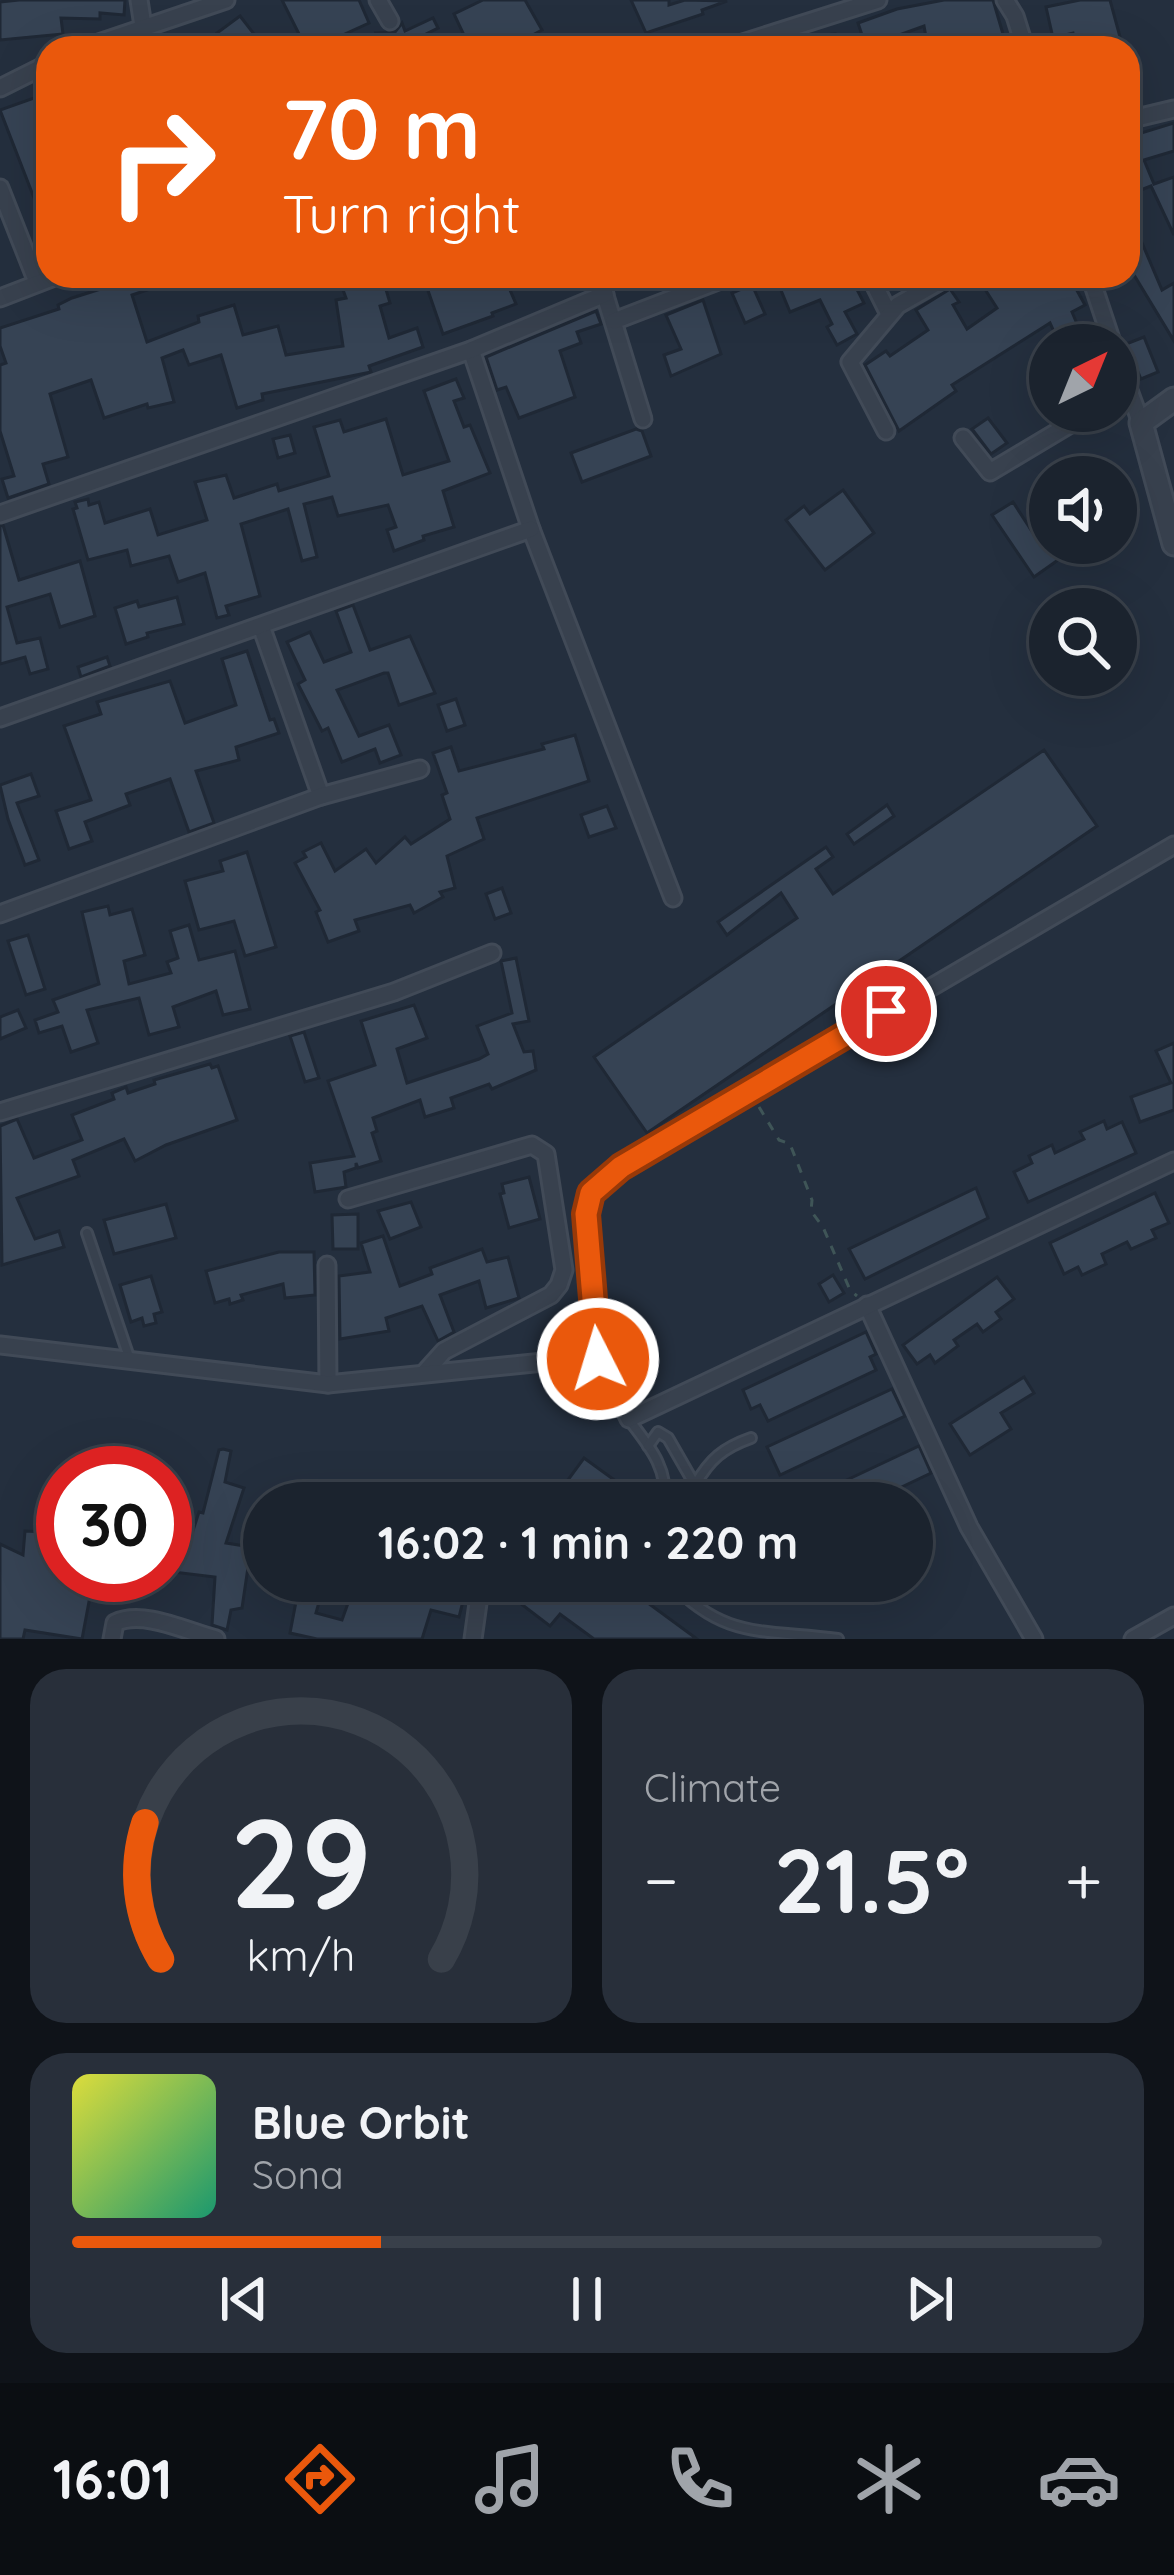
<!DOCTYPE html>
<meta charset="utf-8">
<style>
:root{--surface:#1b232e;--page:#282f3a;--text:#f1f3f6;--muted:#a0a4aa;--line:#39404a;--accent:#ea580c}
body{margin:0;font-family:Quicksand,sans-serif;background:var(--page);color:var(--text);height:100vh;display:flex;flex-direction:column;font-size:45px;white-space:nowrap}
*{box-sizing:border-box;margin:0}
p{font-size:39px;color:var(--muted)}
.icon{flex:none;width:66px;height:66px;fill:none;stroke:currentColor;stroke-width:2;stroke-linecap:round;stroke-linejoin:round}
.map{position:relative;height:1639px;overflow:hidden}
.sheet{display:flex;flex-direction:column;gap:30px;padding:30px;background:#0f1319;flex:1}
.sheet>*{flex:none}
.banner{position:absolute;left:36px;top:36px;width:1104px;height:252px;border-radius:36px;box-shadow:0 12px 48px #0002,0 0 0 3px var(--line);background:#ea580c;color:#fff;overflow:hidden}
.needle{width:78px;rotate:43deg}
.buttons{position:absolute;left:1029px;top:324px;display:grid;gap:24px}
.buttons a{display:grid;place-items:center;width:108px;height:108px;border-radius:50%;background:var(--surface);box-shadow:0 12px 48px #0002,0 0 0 3px var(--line);font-size:60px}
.speed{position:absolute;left:36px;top:1446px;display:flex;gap:24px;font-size:60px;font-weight:700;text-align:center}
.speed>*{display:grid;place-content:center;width:156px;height:156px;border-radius:50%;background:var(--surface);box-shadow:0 12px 48px #0002,0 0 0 3px var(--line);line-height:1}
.speed .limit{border:18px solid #d22;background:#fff;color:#111}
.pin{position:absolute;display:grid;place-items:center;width:102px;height:102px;color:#fff;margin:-51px;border:6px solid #fff;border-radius:50%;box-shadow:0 3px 12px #0007}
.me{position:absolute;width:132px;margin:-66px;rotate:355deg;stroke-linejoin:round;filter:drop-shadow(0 0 9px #0008)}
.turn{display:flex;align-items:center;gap:42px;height:252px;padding:0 48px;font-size:54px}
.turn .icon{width:156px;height:156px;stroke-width:2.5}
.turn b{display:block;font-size:84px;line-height:102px}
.big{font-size:90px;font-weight:700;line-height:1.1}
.sheet .widget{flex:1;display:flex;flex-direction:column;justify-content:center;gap:18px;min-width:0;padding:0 42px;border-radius:36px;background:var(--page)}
.sheet .dial{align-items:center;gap:0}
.dial svg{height:312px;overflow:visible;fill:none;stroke:var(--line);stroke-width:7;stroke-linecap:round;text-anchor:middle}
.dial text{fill:var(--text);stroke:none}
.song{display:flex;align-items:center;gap:36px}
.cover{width:144px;height:144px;border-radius:18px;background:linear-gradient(135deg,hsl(60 70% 55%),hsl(160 70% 35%))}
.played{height:12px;border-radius:6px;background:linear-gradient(90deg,var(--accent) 30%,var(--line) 30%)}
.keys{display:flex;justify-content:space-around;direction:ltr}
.heat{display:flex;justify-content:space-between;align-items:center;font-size:66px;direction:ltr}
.sheet .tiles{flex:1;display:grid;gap:30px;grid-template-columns:1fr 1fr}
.widget:last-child{grid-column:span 2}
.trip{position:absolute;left:243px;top:1482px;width:690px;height:120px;border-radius:60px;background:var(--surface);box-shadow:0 12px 48px #0002,0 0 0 3px var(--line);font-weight:700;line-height:120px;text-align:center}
.dock{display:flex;height:192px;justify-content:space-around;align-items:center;background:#0b0e12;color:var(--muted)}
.dock .icon{width:84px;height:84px}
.dock .selected{color:var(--accent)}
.dock b{font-size:54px;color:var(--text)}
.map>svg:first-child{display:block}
.building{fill:#364354;stroke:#1f2835;stroke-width:3}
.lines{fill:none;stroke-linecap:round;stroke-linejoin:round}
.service-casing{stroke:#414a57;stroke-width:14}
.minor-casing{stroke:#414a57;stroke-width:21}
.tertiary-casing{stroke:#414a57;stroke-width:27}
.path{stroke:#3f5557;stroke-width:3;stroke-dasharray:9 9;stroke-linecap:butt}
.service{stroke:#38414e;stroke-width:8}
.minor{stroke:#38414e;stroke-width:15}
.tertiary{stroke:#38414e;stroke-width:21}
.route-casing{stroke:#983908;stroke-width:30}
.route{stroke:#ea580c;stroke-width:21}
</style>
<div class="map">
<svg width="1174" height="1639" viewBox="0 0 1174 1639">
<rect width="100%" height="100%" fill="#242f3e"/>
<g class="building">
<polygon points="19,0 125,0 124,15 100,13 100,19 61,18 63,34 0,40 0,2"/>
<polygon points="282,0 359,0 369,23 314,48 306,48"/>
<polygon points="483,0 525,0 542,30 523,40 520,35 492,48 470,48 454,14"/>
<polygon points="631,0 669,0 669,5 685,0 727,1 702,10 703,14 646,33"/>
<polygon points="944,0 993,0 1003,34 971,43 973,48 928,48 924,26 866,47 858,23 897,9"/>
<polygon points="1080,0 1110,0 1123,48 1076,48 1073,33 1053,38 1046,7"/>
<polygon points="240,16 261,43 255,48 229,48 217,33"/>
<polygon points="433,18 438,28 410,42 412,48 382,48 376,33 395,32 402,23 405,31"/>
<polygon points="835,34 836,48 784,48 784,42 798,38"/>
<polygon points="48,93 48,234 0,110"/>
<polygon points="1174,123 1174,151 1144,160 1154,184 1174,177 1174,235 1151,186 1128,195 1128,137"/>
<polygon points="1128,210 1162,290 1174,283 1174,341 1128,265"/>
<polygon points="142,276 159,276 162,285 132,295 147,342 199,322 198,316 234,305 243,335 278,326 286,355 343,346 336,300 346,298 338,276 382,276 390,303 380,306 389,338 417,328 423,347 369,366 371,372 262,394 263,400 237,408 221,355 189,365 183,350 162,358 174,402 148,408 147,404 104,418 91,380 50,394 68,457 43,464 49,484 8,498 2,479 14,476 0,431 0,365 6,363 0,346 0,328 59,309 58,305 72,298"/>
<polygon points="423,276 504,276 516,304 492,313 493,316 443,334"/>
<polygon points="794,276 800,276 802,280 812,276 850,276 864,303 845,312 857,334 837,345 827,327 832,324 820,300 790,312 778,283"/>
<polygon points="992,276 1069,276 1085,305 1072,312 1086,345 1060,345 1050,323 952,385 956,391 899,431 865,365 886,351 890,356 928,330 916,310 950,289 959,302 953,305 967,329 997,308 981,283"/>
<polygon points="746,287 753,287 765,314 745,323 732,293"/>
<polygon points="703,300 721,354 671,376 664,355 681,349 666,315"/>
<polygon points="596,311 601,324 577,332 581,343 560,351 575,397 519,418 506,387 497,390 486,357"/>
<polygon points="1144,337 1158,372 1141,379 1126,344"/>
<polygon points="456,379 464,398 454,401 464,427 470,425 490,473 443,491 454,527 423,536 424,540 394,551 387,530 396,527 388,505 338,516 332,497 304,504 317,557 302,561 288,509 241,524 260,596 226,606 229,615 217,618 205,573 178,582 169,556 131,566 127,550 88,560 73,509 77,508 75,502 88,499 89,505 99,502 105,523 150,509 158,535 207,520 195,482 226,475 234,498 277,484 279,491 329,476 314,427 340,420 344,432 386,419 403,475 449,461 424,391"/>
<polygon points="988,418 1007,443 991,454 972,429"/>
<polygon points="636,429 642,431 651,456 582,482 571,453"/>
<polygon points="290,435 295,453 278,458 273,439"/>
<polygon points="843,490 874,533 825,570 786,520 804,506 810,514"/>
<polygon points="1013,502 1035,536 1040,532 1058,560 1034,577 992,515"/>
<polygon points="3,525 19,580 80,561 95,616 60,627 50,594 7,607 17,643 40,638 48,669 30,674 25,657 0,664 0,526"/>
<polygon points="177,597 184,624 147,633 148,637 126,644 115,608 137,601 139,607"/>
<polygon points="353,605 370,650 410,636 435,693 399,705 388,673 384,673 337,690 359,736 389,725 401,755 380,763 375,749 342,762 328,728 322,731 298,684 305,680 287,642 310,632 324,662 351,652 336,611"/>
<polygon points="247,651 270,720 274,719 279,733 236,747 239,760 196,771 214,823 189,832 170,779 126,794 130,805 85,822 92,841 69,849 56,811 91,800 64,726 101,714 97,702 170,681 185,723 236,705 222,659"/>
<polygon points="107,657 110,666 81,677 78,667"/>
<polygon points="456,699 465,725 447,731 438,705"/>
<polygon points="575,735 589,781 477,818 484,839 447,856 455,888 440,892 443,897 414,913 410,905 355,920 359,931 328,942 316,912 320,910 295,863 306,857 303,852 321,843 335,871 366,849 376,863 405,837 411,844 450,819 442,795 447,793 433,753 451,747 459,771 544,749 542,744"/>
<polygon points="1044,750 1097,826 647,1133 594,1057 797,918 781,893 727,935 718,922 826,847 833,857 816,869 833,894"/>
<polygon points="31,774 39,796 17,803 39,860 25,865 8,819 0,785"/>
<polygon points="887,805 894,816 854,844 847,834"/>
<polygon points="607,806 616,828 589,837 581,815"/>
<polygon points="247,852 276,947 245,956 234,921 199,930 185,881 223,871 220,861"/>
<polygon points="502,888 511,913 495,919 486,894"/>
<polygon points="108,906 110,915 132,909 145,955 124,961 129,984 171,973 167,962 178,958 170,931 189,925 199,960 235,951 250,1009 223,1015 216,991 173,1007 179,1027 149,1035 139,998 87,1010 98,1043 71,1052 62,1026 39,1033 35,1020 58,1012 53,1000 99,984 82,912"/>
<polygon points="28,935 45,989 26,995 8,941"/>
<polygon points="516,958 529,1021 513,1024 524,1052 533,1051 536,1070 492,1089 489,1084 451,1098 454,1108 425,1117 420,1100 373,1118 377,1131 372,1133 381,1161 358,1168 356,1163 356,1168 344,1172 346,1187 315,1192 310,1163 354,1156 328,1081 375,1065 361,1021 414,1005 427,1038 397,1049 407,1083 479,1059 488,1054 477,1026 512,1013 501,961"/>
<polygon points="18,1010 26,1028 0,1039 0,1017"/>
<polygon points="304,1032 319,1078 305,1082 290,1036"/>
<polygon points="1174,1043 1174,1110 1140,1122 1131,1097 1171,1083 1156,1051"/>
<polygon points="210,1064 212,1068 218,1066 237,1120 166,1145 135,1161 124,1139 73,1160 79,1176 17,1198 35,1239 59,1231 64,1247 2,1265 0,1126 17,1119 34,1158 82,1140 72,1115 114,1099 112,1093 126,1087 128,1093 155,1084 154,1080"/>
<polygon points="1104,1121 1107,1129 1122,1122 1136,1153 1028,1202 1014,1172 1032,1163 1029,1156 1052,1145 1055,1153 1084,1139 1080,1132"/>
<polygon points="529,1177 540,1219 509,1228 500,1194 504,1193 502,1184"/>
<polygon points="976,1188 988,1218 865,1279 849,1249"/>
<polygon points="1155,1193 1169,1223 1152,1230 1156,1238 1131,1249 1127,1242 1102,1254 1106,1264 1082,1275 1078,1267 1064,1274 1050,1243"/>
<polygon points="411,1202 421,1227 390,1239 378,1211"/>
<polygon points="166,1204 176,1238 114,1254 104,1220"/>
<polygon points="358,1214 358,1249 333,1249 332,1215"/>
<polygon points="383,1236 400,1286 432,1274 430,1268 482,1249 487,1262 508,1257 519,1298 486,1308 479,1281 440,1295 454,1332 438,1341 422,1306 386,1318 389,1331 340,1339 339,1276 370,1272 361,1243"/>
<polygon points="279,1252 314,1252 315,1295 285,1298 283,1284 241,1295 243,1300 230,1304 229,1299 215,1303 206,1271"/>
<polygon points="833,1275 844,1293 829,1302 819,1284"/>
<polygon points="151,1276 162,1312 154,1314 156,1323 144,1326 142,1318 131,1322 120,1285"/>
<polygon points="997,1277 1014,1299 996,1312 1001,1319 983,1332 977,1324 954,1340 958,1346 935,1363 930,1355 917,1364 903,1345"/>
<polygon points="866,1332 876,1354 870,1357 876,1370 768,1421 760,1405 751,1409 743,1390"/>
<polygon points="1024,1377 1034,1393 1001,1413 1011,1429 970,1455 950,1424"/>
<polygon points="892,1389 905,1416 780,1475 767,1447"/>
<polygon points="919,1446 931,1473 868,1503 798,1503"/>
<polygon points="223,1449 231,1451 225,1482 244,1488 226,1543 251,1547 242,1608 231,1610 227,1630 212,1625 215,1577 165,1571 165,1551 177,1554 178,1539 190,1540 199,1512 203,1513 219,1450"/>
<polygon points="584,1458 646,1503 551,1503"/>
<polygon points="45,1529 63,1531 63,1575 94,1575 82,1639 25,1630 23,1639 0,1639 0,1544 23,1555 25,1531 44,1532"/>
<polygon points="121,1575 160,1575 157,1588 121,1580"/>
<polygon points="300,1581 325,1581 316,1613 342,1620 356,1581 375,1581 391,1587 393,1582 413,1588 414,1585 428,1588 429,1584 465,1593 459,1617 431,1610 422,1639 317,1639 290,1633"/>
<polygon points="491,1581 618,1581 697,1639 594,1639 560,1614 550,1626"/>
</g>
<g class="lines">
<defs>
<g id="service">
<polyline points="87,1233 130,1360"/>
<path d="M630 1421C649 1446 669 1469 664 1503"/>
<polyline points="648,1446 658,1432 668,1438 695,1485 691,1503"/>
<path d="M695 1485C710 1459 723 1448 751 1438"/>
<path d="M669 1581C724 1639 758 1629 838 1639"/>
</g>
<g id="minor">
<polyline points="139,0 143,26"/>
<polyline points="378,0 390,21"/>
<polyline points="1005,0 1015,16 1025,48"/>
<polyline points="84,48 226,0"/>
<polyline points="727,48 878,0"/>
<polyline points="0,88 48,64"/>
<polyline points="1128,120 1174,109"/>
<polyline points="0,188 37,282"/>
<polyline points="599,276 643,419"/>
<polyline points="870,276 889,314"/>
<polyline points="1090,276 1113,345"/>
<polyline points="0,298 57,276"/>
<polyline points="614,321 731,276"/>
<polyline points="471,350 531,529 673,898"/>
<polyline points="1116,355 1141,423"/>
<polyline points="886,431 850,362 898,305 949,276"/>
<polyline points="963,438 990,472 1092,411"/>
<polyline points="0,514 471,350 605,294"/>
<polyline points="261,626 321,796"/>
<polyline points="0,718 531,529"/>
<polyline points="0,914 321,796 420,769"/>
<polyline points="0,1112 394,992 492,953"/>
<polyline points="348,1199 532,1145 546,1154 564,1270 559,1285 551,1295 444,1351 426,1371"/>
<polyline points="327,1265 328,1384"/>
<polyline points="867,1305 969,1527 1034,1639"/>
<polyline points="0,1345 328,1384 592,1357 603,1363 629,1419 1174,1161"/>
<polyline points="598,1359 586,1214 591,1193 602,1180 1174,845"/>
<path d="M112 1639 115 1623C143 1609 188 1632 216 1639"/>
<polyline points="473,1639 479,1596"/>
<polyline points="1133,1639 1174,1616"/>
</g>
<polyline id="tertiary" points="1174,399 1141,423 1174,544"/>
</defs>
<use href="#service" class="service-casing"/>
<use href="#minor" class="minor-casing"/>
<use href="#tertiary" class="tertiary-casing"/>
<polyline class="path" points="759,1107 779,1140 790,1144 812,1200 811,1211 823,1227 850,1290 857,1296"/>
<use href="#service" class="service"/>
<use href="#minor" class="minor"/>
<use href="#tertiary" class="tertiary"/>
</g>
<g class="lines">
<defs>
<polyline id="route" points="598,1359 586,1214 591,1193 621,1167 886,1011"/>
</defs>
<use href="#route" class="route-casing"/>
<use href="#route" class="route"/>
</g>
</svg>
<div class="buttons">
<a><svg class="needle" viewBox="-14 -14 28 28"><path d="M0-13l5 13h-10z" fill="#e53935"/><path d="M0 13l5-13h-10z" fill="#a0a4aa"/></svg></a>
<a><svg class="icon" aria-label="sound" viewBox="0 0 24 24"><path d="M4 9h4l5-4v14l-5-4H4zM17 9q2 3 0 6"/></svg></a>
<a><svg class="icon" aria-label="search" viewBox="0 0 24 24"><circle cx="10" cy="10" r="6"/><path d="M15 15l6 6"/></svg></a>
</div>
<div class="speed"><div class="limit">30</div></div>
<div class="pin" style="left:886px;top:1011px;background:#d93025"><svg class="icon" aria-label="arrive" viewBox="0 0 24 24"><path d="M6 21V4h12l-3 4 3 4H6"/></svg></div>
<svg class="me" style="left:598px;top:1359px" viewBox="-20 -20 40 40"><circle r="17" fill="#ea580c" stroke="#fff" stroke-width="3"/><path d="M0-11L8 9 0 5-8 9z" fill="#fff"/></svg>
<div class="trip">16:02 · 1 min · 220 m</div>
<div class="banner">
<div class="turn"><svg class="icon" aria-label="right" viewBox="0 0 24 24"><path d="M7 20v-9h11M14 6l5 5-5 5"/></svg><div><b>70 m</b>Turn right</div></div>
</div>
</div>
<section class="sheet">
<div class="tiles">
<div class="widget dial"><svg viewBox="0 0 100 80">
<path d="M14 69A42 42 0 1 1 86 69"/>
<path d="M14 69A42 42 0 0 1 10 34" stroke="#ea580c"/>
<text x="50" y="56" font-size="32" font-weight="700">29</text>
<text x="50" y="72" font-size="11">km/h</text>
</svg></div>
<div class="widget"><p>Climate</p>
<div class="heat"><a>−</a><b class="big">21.5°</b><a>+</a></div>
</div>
<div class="widget">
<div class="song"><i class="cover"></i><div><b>Blue Orbit</b><p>Sona</p></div></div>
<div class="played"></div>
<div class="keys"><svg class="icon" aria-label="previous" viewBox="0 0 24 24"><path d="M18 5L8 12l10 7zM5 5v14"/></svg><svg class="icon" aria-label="pause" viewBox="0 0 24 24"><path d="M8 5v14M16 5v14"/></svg><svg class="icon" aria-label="next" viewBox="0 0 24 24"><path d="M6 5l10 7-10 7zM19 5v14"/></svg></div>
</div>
</div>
</section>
<nav class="dock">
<b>16:01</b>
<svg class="icon selected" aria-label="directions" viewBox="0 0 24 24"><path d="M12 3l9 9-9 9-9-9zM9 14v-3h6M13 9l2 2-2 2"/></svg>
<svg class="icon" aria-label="music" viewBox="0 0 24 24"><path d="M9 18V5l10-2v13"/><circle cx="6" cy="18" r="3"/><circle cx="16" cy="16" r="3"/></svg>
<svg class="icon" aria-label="phone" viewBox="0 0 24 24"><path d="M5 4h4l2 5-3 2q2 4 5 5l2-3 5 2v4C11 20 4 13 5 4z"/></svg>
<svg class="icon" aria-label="climate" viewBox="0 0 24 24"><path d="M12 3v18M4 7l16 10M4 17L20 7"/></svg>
<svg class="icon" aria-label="car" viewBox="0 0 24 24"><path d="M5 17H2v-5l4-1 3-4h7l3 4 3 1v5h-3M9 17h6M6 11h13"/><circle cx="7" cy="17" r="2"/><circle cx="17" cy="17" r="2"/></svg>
</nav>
